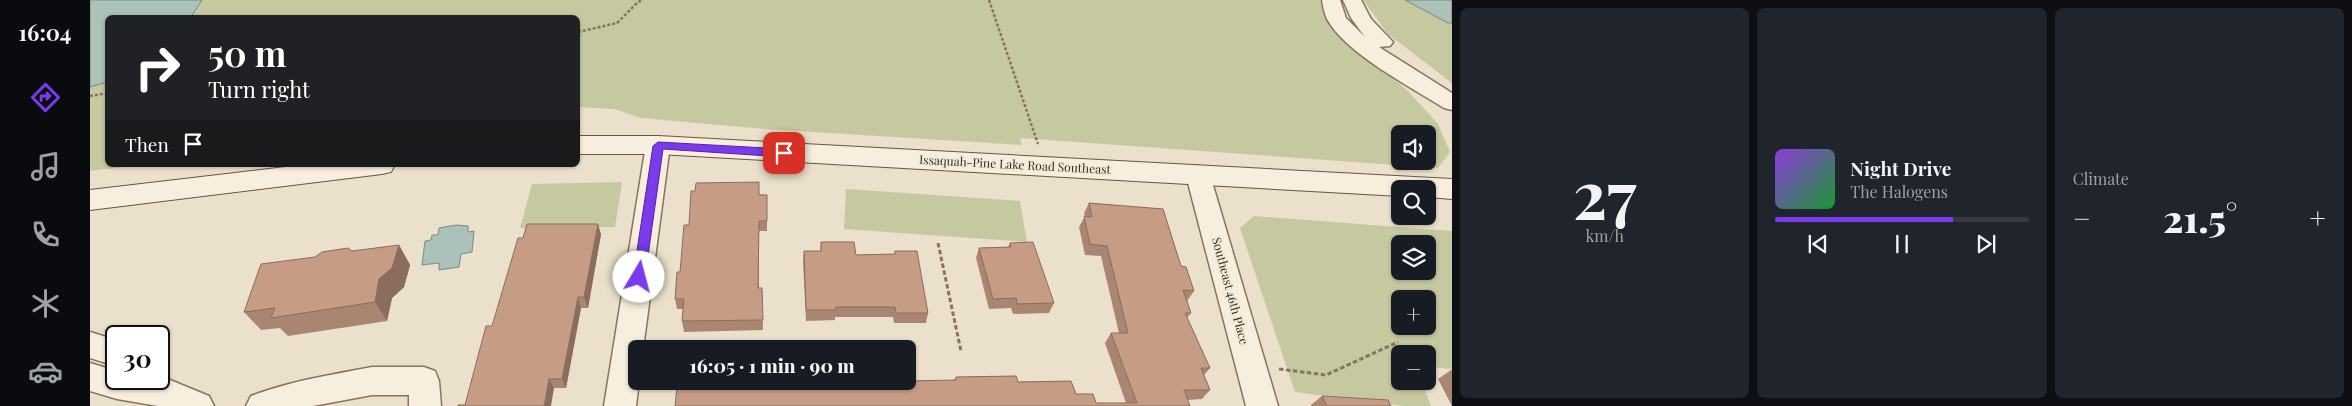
<!DOCTYPE html>
<meta charset="utf-8">
<style>
:root{--surface:#171b24;--page:#20242c;--text:#f1f3f6;--muted:#9ea1a6;--line:#363941;--accent:#7c3aed}
body{margin:0;font-family:"Playfair Display",serif;background:var(--page);color:var(--text);height:100vh;display:flex;flex-direction:column;font-size:19px;white-space:nowrap}
*{box-sizing:border-box;margin:0}
p{font-size:16px;color:var(--muted)}
.icon{flex:none;width:28px;height:28px;fill:none;stroke:currentColor;stroke-width:2;stroke-linecap:round;stroke-linejoin:round}
.map{position:relative;flex:1;overflow:hidden}
.drawer{display:flex;flex-direction:column;gap:8px;padding:8px;background:#0d0f14;width:900px}
.drawer>*{flex:none}
.guide{position:absolute;left:15px;top:15px;width:475px;height:152px;border-radius:8px;box-shadow:0 1px 4px #0004;background:#202124;color:#fff;overflow:hidden}
.tools{position:absolute;left:1301px;top:125px;display:grid;gap:10px}
.tools a{display:grid;place-items:center;width:45px;height:45px;border-radius:8px;background:var(--surface);box-shadow:0 1px 4px #0004;font-size:25px}
.speed{position:absolute;left:15px;top:325px;display:flex;gap:10px;font-size:25px;font-weight:700;text-align:center}
.speed>*{display:grid;place-content:center;width:65px;height:65px;border-radius:50%;background:var(--surface);box-shadow:0 1px 4px #0004;line-height:1}
.speed .limit{border:2px solid #111;border-radius:8px;background:#fff;color:#111}
.pin{position:absolute;display:grid;place-items:center;width:42px;height:42px;color:#fff;margin:-21px;border-radius:10px;box-shadow:0 2px 8px #0006}
.me{position:absolute;width:55px;margin:-28px;rotate:8deg;stroke-linejoin:round;filter:drop-shadow(0 0 4px #0008)}
.turn{display:flex;align-items:center;gap:18px;height:105px;padding:0 20px;font-size:22px}
.turn .icon{width:65px;height:65px;stroke-width:2.5}
.turn b{display:block;font-size:35px;line-height:42px}
.then{display:flex;align-items:center;height:48px;padding:0 20px;background:#0003;gap:10px;font-size:19px}
.big{font-size:38px;font-weight:800;line-height:1.1}
.drawer .widget{flex:1;display:flex;flex-direction:column;justify-content:center;gap:8px;min-width:0;padding:0 18px;border-radius:8px;background:var(--page)}
.drawer .dial{align-items:center;gap:0}
.dial b{font-size:65px;line-height:1}
.song{display:flex;align-items:center;gap:15px}
.cover{width:60px;height:60px;border-radius:8px;background:linear-gradient(135deg,hsl(270 70% 55%),hsl(130 70% 35%))}
.played{height:5px;border-radius:2px;background:linear-gradient(90deg,var(--accent) 70%,var(--line) 70%)}
.keys{display:flex;justify-content:space-around;direction:ltr}
.heat{display:flex;justify-content:space-between;align-items:center;font-size:28px;direction:ltr}
.drawer .tiles{flex:1;display:grid;gap:8px;grid-template-columns:repeat(3,1fr)}
.trip{position:absolute;left:538px;top:340px;width:288px;height:50px;border-radius:8px;background:var(--surface);box-shadow:0 1px 4px #0004;font-weight:800;line-height:50px;text-align:center}
main{display:flex;flex:1;min-height:0}
.tab-bar{display:flex;flex-direction:column;width:90px;justify-content:space-around;align-items:center;background:#090b0e;color:var(--muted)}
.tab-bar .icon{width:35px;height:35px}
.tab-bar .on{color:var(--accent)}
.tab-bar b{font-size:22px;color:var(--text)}
.map>svg:first-child{display:block}
.green{fill:#c6c99f;fill-rule:evenodd}
.water{fill:#abc1b9;stroke:#728f86}
.lines{fill:none;stroke-linecap:round;stroke-linejoin:round}
.minor-casing{stroke:#877360;stroke-width:3}
.secondary-casing{stroke:#695443;stroke-width:2}
.path-far1{stroke:#877360;stroke-width:2.5;stroke-dasharray:3 2;stroke-linecap:butt}
.path{stroke:#877360;stroke-width:3;stroke-dasharray:4.5 2.5;stroke-linecap:butt}
.minor{fill:#f7eede;fill-rule:evenodd}
.secondary{fill:#f7eede;fill-rule:evenodd}
.wall{fill:#aa8672}
.shaded-wall{fill:#8b6d5d}
.building{fill:#c69c85;stroke:#8b6d5d}
.route{fill:#7c3aed;stroke:#51269a}
.labels{text-anchor:middle;stroke-width:4;stroke-linejoin:round;paint-order:stroke}
.street-label{font-size:12px;fill:#392c22;stroke:#f3ebda}
</style>
<main>
<nav class="tab-bar">
<b>16:04</b>
<svg class="icon on" aria-label="directions" viewBox="0 0 24 24"><path d="M12 3l9 9-9 9-9-9zM9 14v-3h6M13 9l2 2-2 2"/></svg>
<svg class="icon" aria-label="music" viewBox="0 0 24 24"><path d="M9 18V5l10-2v13"/><circle cx="6" cy="18" r="3"/><circle cx="16" cy="16" r="3"/></svg>
<svg class="icon" aria-label="phone" viewBox="0 0 24 24"><path d="M5 4h4l2 5-3 2q2 4 5 5l2-3 5 2v4C11 20 4 13 5 4z"/></svg>
<svg class="icon" aria-label="climate" viewBox="0 0 24 24"><path d="M12 3v18M4 7l16 10M4 17L20 7"/></svg>
<svg class="icon" aria-label="car" viewBox="0 0 24 24"><path d="M5 17H2v-5l4-1 3-4h7l3 4 3 1v5h-3M9 17h6M6 11h13"/><circle cx="7" cy="17" r="2"/><circle cx="17" cy="17" r="2"/></svg>
</nav>
<div class="map">
<svg width="1362" height="406" viewBox="0 0 1362 406">
<rect width="100%" height="100%" fill="#ebe0cb"/>
<g class="green">
<path d="M0 0H1233L1265 48 1317 90 1348 124 1360 152 1348 168 930 138 932 145 675 129 551 118 524 109 488 107V18H18V165H49L0 171ZM1310 134H1338V161H1310Z"/>
<polygon points="1273,0 1362,0 1362,83 1298,34"/>
<polygon points="532,182 525,227 430,228 442,184"/>
<polygon points="756,189 930,201 937,242 754,229"/>
<path d="M1164 216 1362 231V369L1338 367V354H1310V381H1332L1341 406H1313L1205 392 1150 228ZM1310 244H1338V271H1310ZM1310 299H1338V326H1310Z"/>
</g>
<g class="water">
<polygon points="0,0 112,0 101,17 18,18 17,82 0,87"/>
<polygon points="1315,0 1362,0 1362,23 1358,23"/>
<polygon points="366,225 378,226 378,232 384,231 382,252 371,254 369,267 349,270 349,263 332,265 335,241 341,240 342,235 348,235 349,228"/>
</g>
<g class="lines">
<defs>
<g id="minor">
<path d="M1232 0H1250L1256 18 1275 37 1261 18 1253 0H1271L1281 19 1303 42 1300 46 1289 47 1362 93V110L1354 108C1321 87 1255 53 1237 19 1234 13 1233 6 1232 0Z"/>
<polygon points="568,137 576,139 580,145 553,349 546,349 546,381 549,381 546,406 514,406 556,145 560,139"/>
<polygon points="1108,166 1117,169 1120,175 1188,406 1156,406 1096,175 1099,169"/>
<polygon points="0,332 26,340 26,366 0,358"/>
<polygon points="0,363 26,371 26,379 80,380 119,396 124,406 68,406 27,399 0,391"/>
<path d="M282 367H334L345 371 349 381 351 406H319V395H282L223 406H156L161 396C200 381 241 375 282 367Z"/>
</g>
<g id="secondary">
<polygon points="488,136 568,136 1362,179 1362,199 1338,197 1338,189 1310,189 1310,196 568,154 488,154"/>
<polygon points="212,165 305,165 301,172 292,174 0,210 0,190"/>
</g>
</defs>
<use href="#minor" class="minor-casing"/>
<use href="#secondary" class="secondary-casing"/>
<g class="path-far1">
<polyline points="899,0 948,144"/>
<polyline points="488,32 527,23 548,2 553,0"/>
<polyline points="0,96 18,93"/>
</g>
<g class="path">
<polyline points="848,243 871,351"/>
<polyline points="1189,369 1236,375 1308,342"/>
</g>
<use href="#minor" class="minor"/>
<use href="#secondary" class="secondary"/>
</g>
<g class="wall">
<polygon points="605,191 677,195 677,231 669,231 669,288 672,288 673,330 594,332 592,321 593,309 587,309 585,299"/>
<polygon points="999,203 1073,209 1091,266 1096,267 1104,291 1097,301 1101,313 1097,318 1120,368 1114,375 1120,390 1112,399 1097,400 1100,406 585,406 587,387 607,387 608,381 647,381 647,383 711,381 816,381 864,380 866,377 926,376 928,382 981,381 986,394 1003,394 1006,403 1036,403 1015,343 1021,333 1029,333 1011,256 995,255 989,227 995,216 994,213"/>
<polygon points="511,234 498,308 491,308 476,388 464,388 375,405 433,238"/>
<polygon points="731,242 766,255 804,254 805,251 838,313 836,323 804,323 803,317 745,317 745,320 716,321 713,261 714,251 730,251"/>
<polygon points="920,243 964,303 959,313 923,314 921,308 899,309 886,258 889,248 918,247"/>
<polygon points="309,245 320,265 314,287 302,298 297,321 198,336 190,328 171,330 154,312 225,257"/>
<polygon points="1361,370 1362,370 1362,406 1348,379"/>
<polygon points="1232,396 1301,406 1221,406 1221,405"/>
</g>
<g class="shaded-wall">
<polygon points="508,224 511,234 498,308 494,297"/>
<polygon points="309,245 320,265 314,287 302,298 297,321 285,302 289,279"/>
<polygon points="488,297 491,308 476,388 472,379"/>
<polygon points="459,379 464,388 461,406 454,406"/>
</g>
<g class="building">
<polygon points="669,182 669,195 677,195 677,221 669,221 668,288 672,288 673,320 592,321 594,299 585,299 587,272 590,272 594,225 599,225 601,191 605,191 606,183"/>
<polygon points="999,203 1073,209 1091,266 1096,267 1104,291 1093,290 1101,313 1095,313 1120,368 1111,368 1120,390 1094,390 1100,406 585,406 587,387 607,387 608,381 647,381 647,383 711,381 816,381 866,380 866,377 926,376 928,382 981,381 986,394 1003,394 1006,403 1047,403 1021,333 1038,333 1017,246 1000,244 994,216 1002,217"/>
<polygon points="437,224 508,224 494,297 488,297 472,379 459,379 454,406 368,406 368,405 375,405 396,326 402,326 428,238 433,238"/>
<polygon points="731,242 764,242 766,255 805,254 805,251 827,251 838,313 806,313 805,307 746,307 746,310 716,310 714,251 731,251"/>
<polygon points="943,242 964,303 927,304 926,298 903,299 889,248 921,247 920,243"/>
<polygon points="309,245 302,268 289,279 285,302 181,318 185,308 154,312 171,264 225,257 232,252 258,248 262,251"/>
<polygon points="1232,396 1298,400 1301,406 1237,406"/>
</g>
<polygon class="route" points="568,142 694,149 700,153 694,157 573,149 555,277 549,282 543,277 563,146"/>
<g class="labels">
<g class="street-label">
<text transform="translate(925 165) rotate(3)" y="4">Issaquah-Pine Lake Road Southeast</text>
<text transform="translate(1140 291) rotate(75)" y="4">Southeast 46th Place</text>
</g>
</g>
</svg>
<div class="tools">
<a><svg class="icon" aria-label="sound" viewBox="0 0 24 24"><path d="M4 9h4l5-4v14l-5-4H4zM17 9q2 3 0 6"/></svg></a>
<a><svg class="icon" aria-label="search" viewBox="0 0 24 24"><circle cx="10" cy="10" r="6"/><path d="M15 15l6 6"/></svg></a>
<a><svg class="icon" aria-label="layers" viewBox="0 0 24 24"><path d="M12 4l9 5-9 5-9-5zM3 14l9 5 9-5"/></svg></a>
<a>+</a>
<a>−</a>
</div>
<div class="speed"><div class="limit">30</div></div>
<div class="pin" style="left:694px;top:153px;background:#d93025"><svg class="icon" aria-label="arrive" viewBox="0 0 24 24"><path d="M6 21V4h12l-3 4 3 4H6"/></svg></div>
<svg class="me" style="left:549px;top:277px" viewBox="-20 -20 40 40"><circle r="19" fill="#fff"/><path d="M0-13L10 11 0 6-10 11z" fill="#7c3aed"/></svg>
<div class="trip">16:05 · 1 min · 90 m</div>
<div class="guide">
<div class="turn"><svg class="icon" aria-label="right" viewBox="0 0 24 24"><path d="M7 20v-9h11M14 6l5 5-5 5"/></svg><div><b>50 m</b>Turn right</div></div>
<div class="then">Then<svg class="icon" aria-label="arrive" viewBox="0 0 24 24"><path d="M6 21V4h12l-3 4 3 4H6"/></svg></div>
</div>
</div>
<section class="drawer">
<div class="tiles">
<div class="widget dial"><b>27</b><p>km/h</p></div>
<div class="widget">
<div class="song"><i class="cover"></i><div><b>Night Drive</b><p>The Halogens</p></div></div>
<div class="played"></div>
<div class="keys"><svg class="icon" aria-label="previous" viewBox="0 0 24 24"><path d="M18 5L8 12l10 7zM5 5v14"/></svg><svg class="icon" aria-label="pause" viewBox="0 0 24 24"><path d="M8 5v14M16 5v14"/></svg><svg class="icon" aria-label="next" viewBox="0 0 24 24"><path d="M6 5l10 7-10 7zM19 5v14"/></svg></div>
</div>
<div class="widget"><p>Climate</p>
<div class="heat"><a>−</a><b class="big">21.5°</b><a>+</a></div>
</div>
</div>
</section>
</main>
